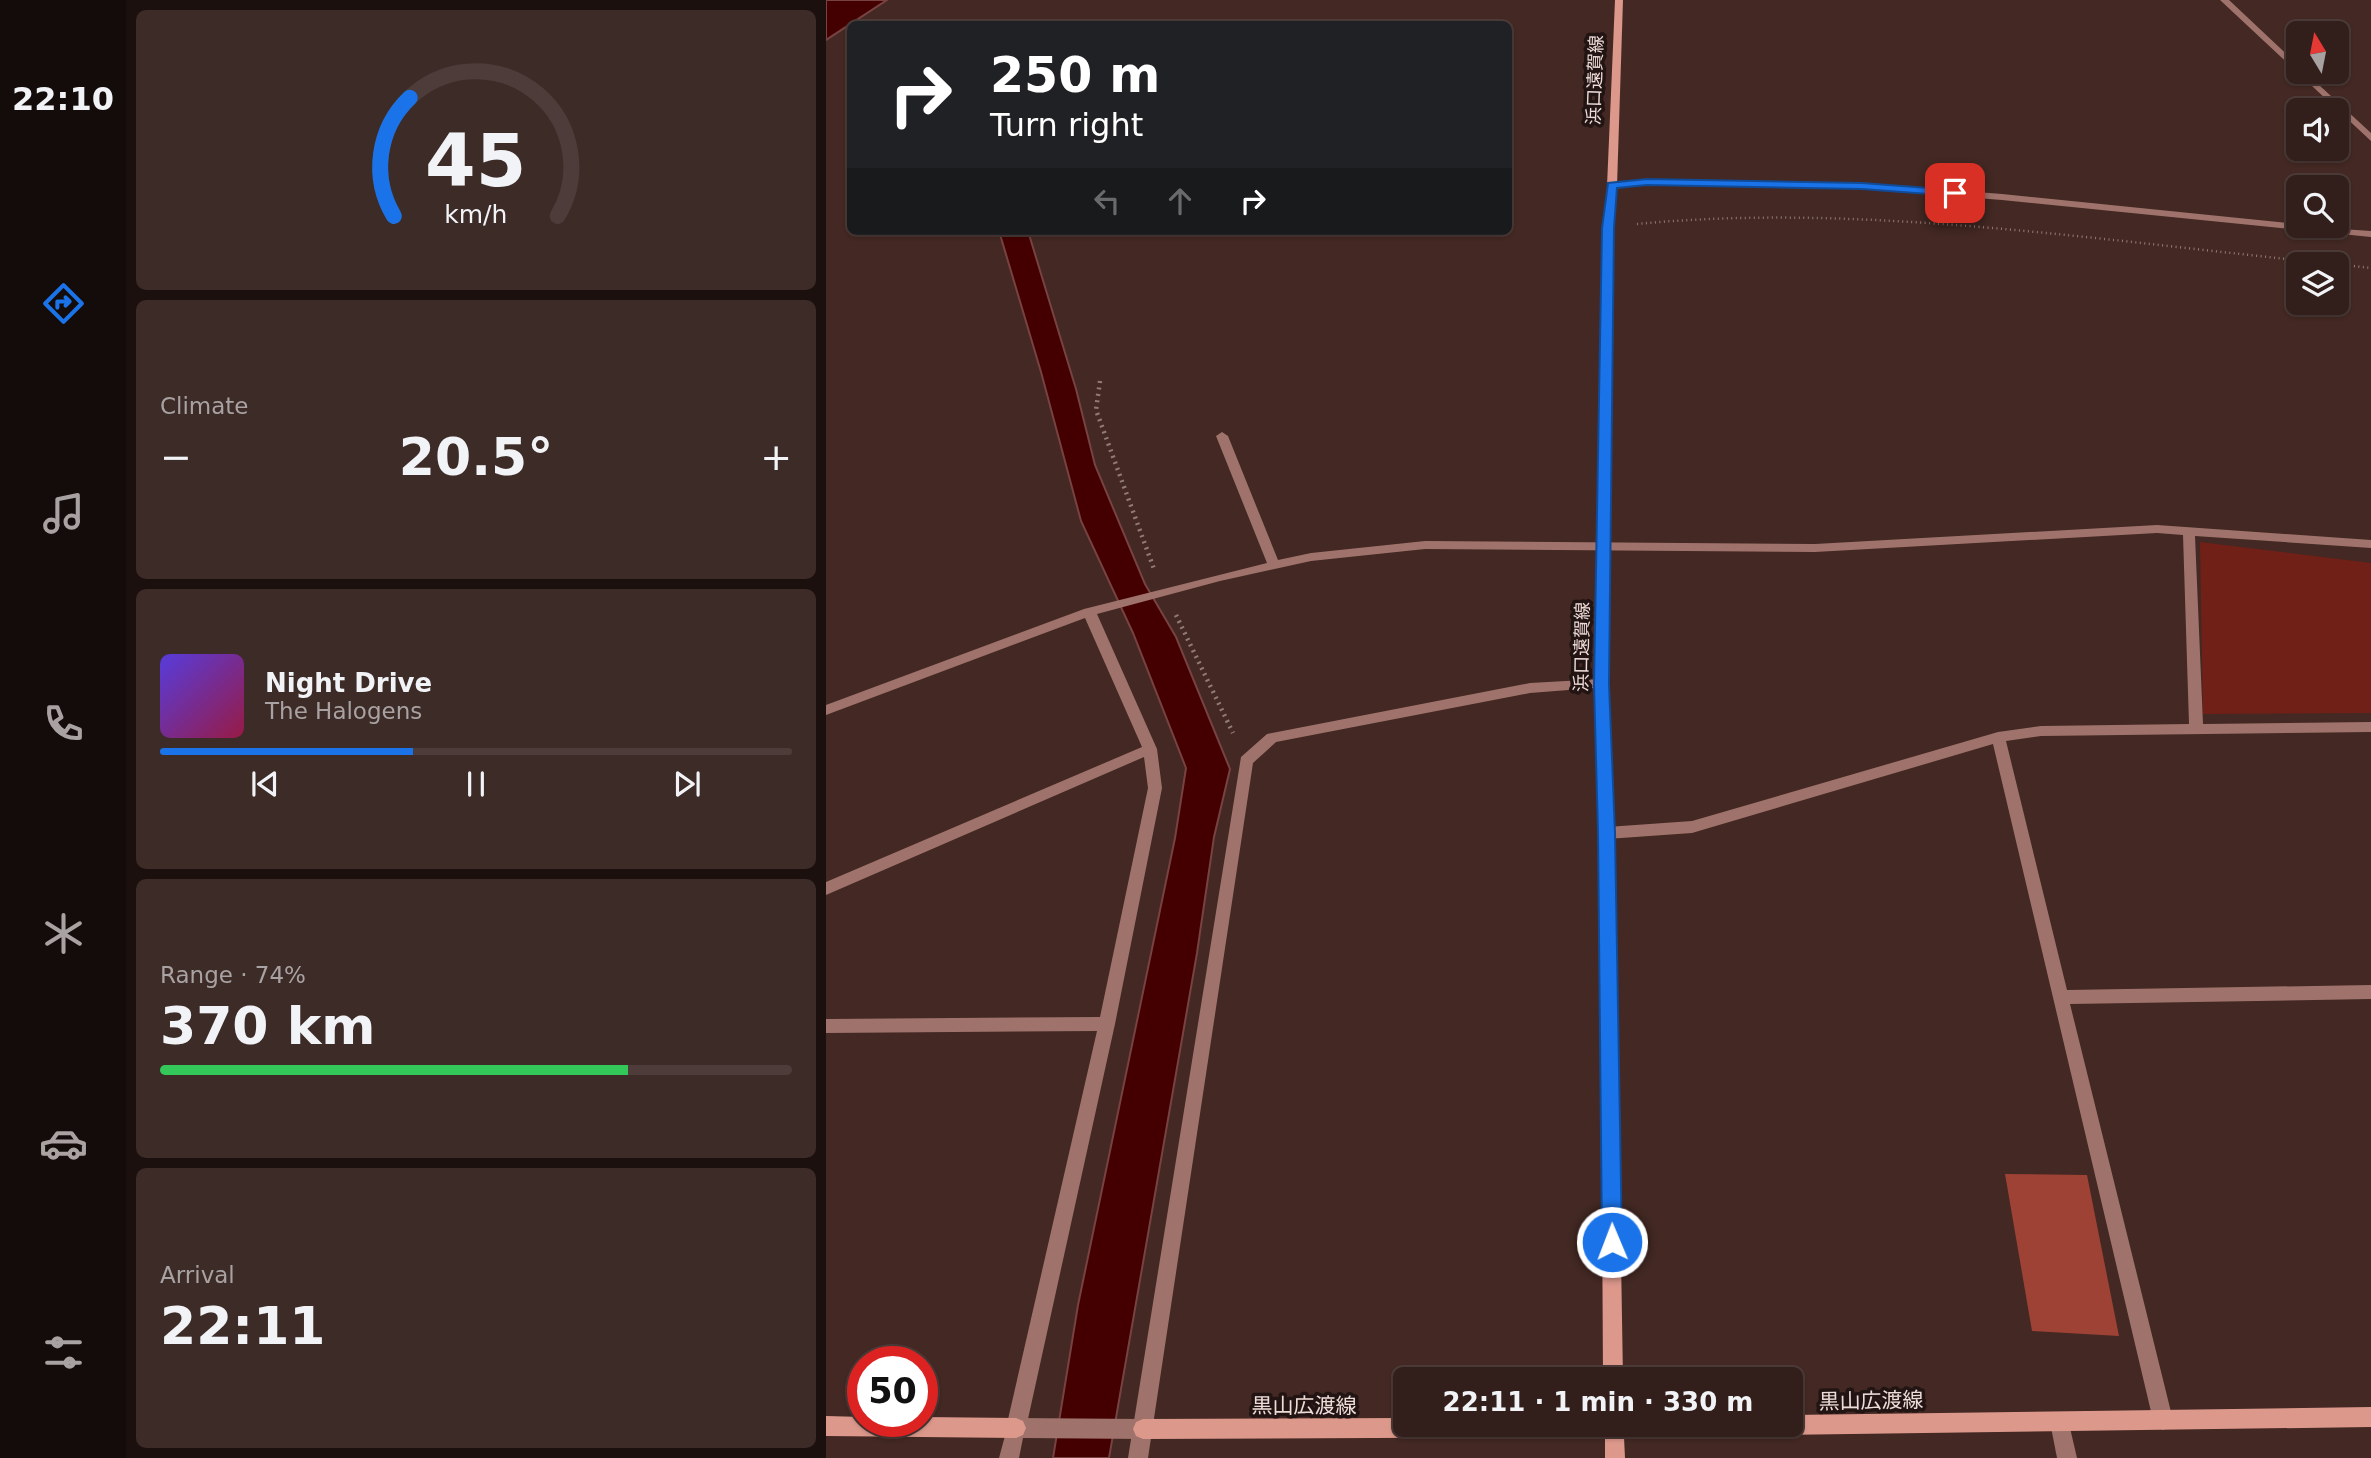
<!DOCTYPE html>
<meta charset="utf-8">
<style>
:root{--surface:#321e1a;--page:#3d2b27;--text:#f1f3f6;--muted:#a8a2a2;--line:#4d3c39;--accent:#1a73e8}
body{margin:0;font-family:"DejaVu Sans","Noto Sans JP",sans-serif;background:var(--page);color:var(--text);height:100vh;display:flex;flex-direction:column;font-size:26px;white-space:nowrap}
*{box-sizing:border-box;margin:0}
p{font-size:23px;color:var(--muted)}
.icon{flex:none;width:38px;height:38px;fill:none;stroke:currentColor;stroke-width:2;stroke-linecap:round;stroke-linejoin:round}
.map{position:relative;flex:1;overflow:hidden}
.details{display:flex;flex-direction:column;gap:10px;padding:10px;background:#1c100e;width:700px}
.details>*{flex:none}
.top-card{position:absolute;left:21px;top:21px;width:665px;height:214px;border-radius:10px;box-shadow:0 2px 5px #0004,0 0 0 2px var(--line);background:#202124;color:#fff;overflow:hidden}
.needle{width:46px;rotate:350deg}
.controls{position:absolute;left:1460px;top:21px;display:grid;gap:14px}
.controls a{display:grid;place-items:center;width:63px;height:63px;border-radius:10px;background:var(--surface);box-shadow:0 2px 5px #0004,0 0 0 2px var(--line);font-size:35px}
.speed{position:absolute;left:21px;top:1346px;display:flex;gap:14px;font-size:35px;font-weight:700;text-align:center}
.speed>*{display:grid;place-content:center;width:91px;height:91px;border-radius:50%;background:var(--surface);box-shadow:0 2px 5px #0004,0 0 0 2px var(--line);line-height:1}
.speed .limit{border:10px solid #d22;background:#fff;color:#111}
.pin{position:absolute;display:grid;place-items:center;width:60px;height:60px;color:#fff;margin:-30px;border-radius:14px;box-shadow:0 4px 10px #0006}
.me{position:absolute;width:77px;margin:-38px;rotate:359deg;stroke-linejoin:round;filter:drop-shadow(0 0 5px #0008)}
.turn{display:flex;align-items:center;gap:24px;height:147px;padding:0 28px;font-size:32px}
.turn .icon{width:91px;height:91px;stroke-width:2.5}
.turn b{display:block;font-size:49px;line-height:60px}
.lanes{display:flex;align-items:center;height:66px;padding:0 28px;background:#0003;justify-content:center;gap:35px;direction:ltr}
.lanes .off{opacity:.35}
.big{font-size:52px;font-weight:800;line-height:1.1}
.details .widget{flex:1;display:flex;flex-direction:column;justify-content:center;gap:10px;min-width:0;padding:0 24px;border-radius:10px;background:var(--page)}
.details .dial{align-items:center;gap:0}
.dial svg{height:182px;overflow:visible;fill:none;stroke:var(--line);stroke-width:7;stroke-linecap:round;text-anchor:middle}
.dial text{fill:var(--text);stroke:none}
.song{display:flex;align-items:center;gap:21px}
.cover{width:84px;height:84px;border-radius:10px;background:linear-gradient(135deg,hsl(250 70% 55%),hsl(340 70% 35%))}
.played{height:7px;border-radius:4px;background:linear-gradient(90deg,var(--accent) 40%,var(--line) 40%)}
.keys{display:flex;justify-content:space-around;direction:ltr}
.heat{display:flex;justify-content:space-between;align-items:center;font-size:38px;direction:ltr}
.charge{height:10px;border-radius:5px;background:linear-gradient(90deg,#34c759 74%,var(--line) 0)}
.trip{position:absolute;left:567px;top:1367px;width:410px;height:70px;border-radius:10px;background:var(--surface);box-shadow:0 2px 5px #0004,0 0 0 2px var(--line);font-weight:800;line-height:70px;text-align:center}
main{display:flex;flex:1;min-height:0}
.tab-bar{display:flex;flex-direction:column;width:126px;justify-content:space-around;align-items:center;background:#140c0a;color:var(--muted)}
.tab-bar .icon{width:49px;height:49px}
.tab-bar .active{color:var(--accent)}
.tab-bar b{font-size:32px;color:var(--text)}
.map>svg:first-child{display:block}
.green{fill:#702017}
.water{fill:#400;stroke:#774241;stroke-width:2}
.building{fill:#9e4235}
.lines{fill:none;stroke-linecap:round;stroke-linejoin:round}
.path-far1{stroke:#927b76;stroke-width:2.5;stroke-dasharray:1 3.5;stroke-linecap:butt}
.path{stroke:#927b76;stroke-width:4.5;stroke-dasharray:2 4.5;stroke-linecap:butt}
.minor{fill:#9f736b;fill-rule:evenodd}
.tertiary{fill:#9f736b;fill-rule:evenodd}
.secondary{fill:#dd988c;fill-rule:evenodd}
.route{fill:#1a73e8;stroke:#114b97;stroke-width:2}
.labels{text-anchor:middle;stroke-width:7;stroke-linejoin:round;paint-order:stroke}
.street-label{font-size:18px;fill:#eedcd8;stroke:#211412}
.near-street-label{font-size:21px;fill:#eedcd8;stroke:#211412}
</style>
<main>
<nav class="tab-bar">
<b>22:10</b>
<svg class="icon active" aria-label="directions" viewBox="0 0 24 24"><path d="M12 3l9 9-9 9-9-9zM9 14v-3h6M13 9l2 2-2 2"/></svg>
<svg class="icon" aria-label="music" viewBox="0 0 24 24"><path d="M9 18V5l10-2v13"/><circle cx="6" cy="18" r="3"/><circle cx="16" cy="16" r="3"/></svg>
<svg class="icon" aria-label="phone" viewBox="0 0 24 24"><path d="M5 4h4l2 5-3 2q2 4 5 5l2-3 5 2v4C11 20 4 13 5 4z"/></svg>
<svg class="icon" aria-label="climate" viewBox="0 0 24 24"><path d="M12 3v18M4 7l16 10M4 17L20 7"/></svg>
<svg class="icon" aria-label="car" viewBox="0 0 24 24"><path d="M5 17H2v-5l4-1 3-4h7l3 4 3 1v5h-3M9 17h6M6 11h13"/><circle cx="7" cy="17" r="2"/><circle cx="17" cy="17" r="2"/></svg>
<svg class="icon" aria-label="filters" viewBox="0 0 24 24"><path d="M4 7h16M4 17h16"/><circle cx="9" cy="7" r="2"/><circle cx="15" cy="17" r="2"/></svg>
</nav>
<section class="details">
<div class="widget dial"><svg viewBox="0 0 100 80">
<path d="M14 69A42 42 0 1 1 86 69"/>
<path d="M14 69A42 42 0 0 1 21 17" stroke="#1a73e8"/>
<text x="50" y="56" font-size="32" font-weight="700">45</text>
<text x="50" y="72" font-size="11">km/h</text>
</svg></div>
<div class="widget"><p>Climate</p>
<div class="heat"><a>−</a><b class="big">20.5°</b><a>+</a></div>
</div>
<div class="widget">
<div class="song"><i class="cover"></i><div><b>Night Drive</b><p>The Halogens</p></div></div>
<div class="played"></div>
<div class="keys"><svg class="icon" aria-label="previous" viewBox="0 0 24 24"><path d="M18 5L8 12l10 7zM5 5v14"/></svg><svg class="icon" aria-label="pause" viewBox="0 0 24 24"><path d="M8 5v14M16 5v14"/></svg><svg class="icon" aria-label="next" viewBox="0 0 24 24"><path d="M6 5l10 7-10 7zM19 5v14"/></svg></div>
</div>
<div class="widget"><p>Range · 74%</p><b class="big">370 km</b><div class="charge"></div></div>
<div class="widget"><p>Arrival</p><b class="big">22:11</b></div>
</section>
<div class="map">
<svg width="1545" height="1458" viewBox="0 0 1545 1458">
<rect width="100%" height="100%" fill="#432823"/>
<polygon class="green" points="1374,542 1545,563 1545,713 1377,714"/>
<g class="water">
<polygon points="0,0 61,0 0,40"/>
<polygon points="173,231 202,231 250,389 269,465 319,584 350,637 404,769 388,837 371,953 283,1458 227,1458 252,1305 349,838 360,768 307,633 255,521 215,372"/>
</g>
<polygon class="building" points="1179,1174 1261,1175 1293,1336 1206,1331"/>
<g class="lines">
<g class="path-far1">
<path d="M811 224C1038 202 1283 242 1510 264"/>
<polyline points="1510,264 1545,268"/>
</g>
<g class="path">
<polyline points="274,381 270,410 328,569"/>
<polyline points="350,615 407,733"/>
</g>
<g class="minor">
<polygon points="1394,0 1403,0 1472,65 1472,72 1479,72 1545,133 1545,141"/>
<polygon points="821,179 1036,183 1176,194 1472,224 1472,226 1545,231 1545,237 1176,200 1036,189 821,185 786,189 781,186 786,183"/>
<polygon points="396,432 402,436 452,560 485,553 599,541 989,544 1331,525 1545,540 1545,548 1369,536 1377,724 1545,722 1545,732 1215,736 1180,741 1241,990 1545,985 1545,999 1244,1004 1347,1420 1344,1427 1337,1430 1330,1427 1327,1420 1167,744 866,833 781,839 776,837 774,833 776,829 781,827 866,821 1172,732 1215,726 1363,724 1357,535 1331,533 989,552 599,549 485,561 394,581 271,614 331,749 336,788 289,1024 200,1428 197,1435 190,1438 183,1435 180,1428 271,1031 0,1033 0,1019 274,1017 322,788 318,757 0,895 0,882 316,747 259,618 0,715 0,705 258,609 441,563 390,436"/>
<polygon points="776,679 783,684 781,687 704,693 450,742 427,763 322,1458 302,1458 415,757 441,734 446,733 704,683"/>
<polygon points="1234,1412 1241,1415 1251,1458 1231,1458 1224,1422 1227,1415"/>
</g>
<g class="tertiary">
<polygon points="786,183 791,186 788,221 783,224 778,221 781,186"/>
<polygon points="190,1418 317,1419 324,1422 327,1429 324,1436 317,1439 197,1438 193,1458 173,1458 183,1421"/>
</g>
<g class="secondary">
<polygon points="789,0 797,0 791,186 786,189 781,186"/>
<polygon points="783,218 788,221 783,684 788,833 797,1379 777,1379 774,833 769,684 778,221"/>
<polygon points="1545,1407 1545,1427 798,1437 799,1458 779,1458 779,1437 317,1439 310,1436 307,1429 310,1422 317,1419 579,1418 579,1424 964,1424 964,1415"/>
<polygon points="0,1416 37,1417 37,1421 96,1421 96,1417 190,1418 197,1421 200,1428 197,1435 190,1438 0,1436"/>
</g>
</g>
<polygon class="route" points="821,179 1036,183 1129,190 1135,193 1129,196 1036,189 821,185 791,188 788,228 783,684 789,833 796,1242 793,1249 786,1252 779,1249 776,1242 772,833 768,684 776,228 782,183"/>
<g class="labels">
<g class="street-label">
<text transform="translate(769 80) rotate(-88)" y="6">浜口遠賀線</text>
<text transform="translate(756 647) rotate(-89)" y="6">浜口遠賀線</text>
</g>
<g class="near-street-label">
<text transform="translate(1045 1401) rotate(-1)" y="7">黒山広渡線</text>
<text x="478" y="1413">黒山広渡線</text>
</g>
</g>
</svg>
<div class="controls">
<a><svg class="needle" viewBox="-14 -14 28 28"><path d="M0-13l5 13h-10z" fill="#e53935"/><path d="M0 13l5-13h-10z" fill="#a8a2a2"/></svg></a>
<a><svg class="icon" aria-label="sound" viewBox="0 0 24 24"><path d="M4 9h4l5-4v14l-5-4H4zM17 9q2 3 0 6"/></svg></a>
<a><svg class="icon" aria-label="search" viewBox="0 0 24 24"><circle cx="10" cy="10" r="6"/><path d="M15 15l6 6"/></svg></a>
<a><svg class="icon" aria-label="layers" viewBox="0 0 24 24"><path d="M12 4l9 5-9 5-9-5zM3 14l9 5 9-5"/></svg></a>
</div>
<div class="speed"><div class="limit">50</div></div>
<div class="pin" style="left:1129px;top:193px;background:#d93025"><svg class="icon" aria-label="arrive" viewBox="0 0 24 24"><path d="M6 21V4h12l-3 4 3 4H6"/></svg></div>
<svg class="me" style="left:786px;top:1242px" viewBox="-20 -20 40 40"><circle r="17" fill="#1a73e8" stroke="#fff" stroke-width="3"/><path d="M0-11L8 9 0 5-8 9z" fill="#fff"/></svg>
<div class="trip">22:11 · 1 min · 330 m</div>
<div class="top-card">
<div class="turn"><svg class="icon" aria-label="right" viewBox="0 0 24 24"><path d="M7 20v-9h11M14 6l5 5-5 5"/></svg><div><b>250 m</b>Turn right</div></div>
<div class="lanes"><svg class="icon off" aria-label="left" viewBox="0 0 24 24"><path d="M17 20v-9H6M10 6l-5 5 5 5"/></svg><svg class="icon off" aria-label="ahead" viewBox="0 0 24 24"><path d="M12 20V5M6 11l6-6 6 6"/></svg><svg class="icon" aria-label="right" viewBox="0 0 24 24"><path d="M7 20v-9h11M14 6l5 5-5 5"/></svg></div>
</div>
</div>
</main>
